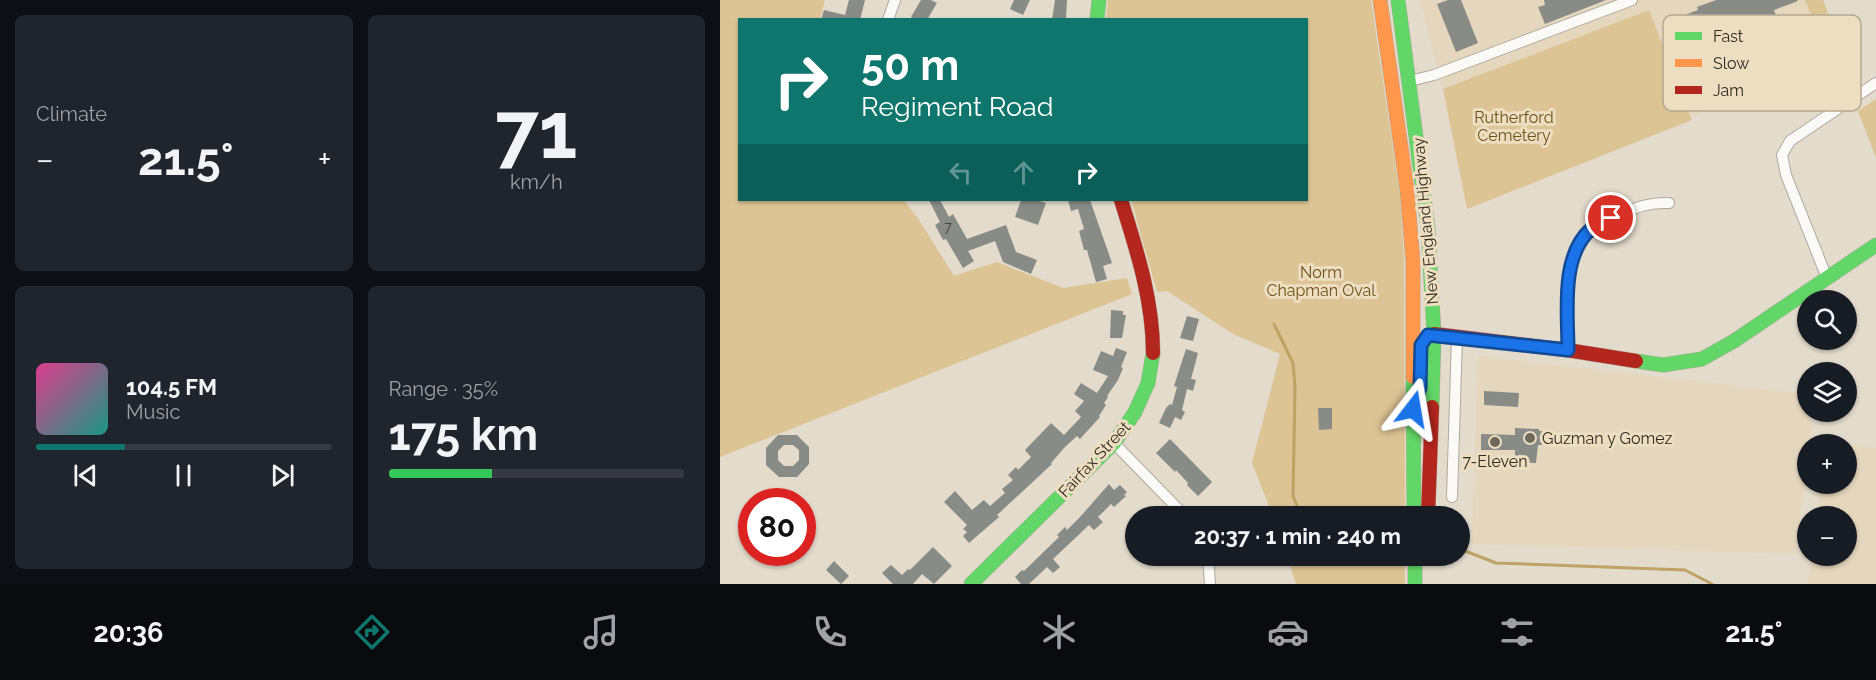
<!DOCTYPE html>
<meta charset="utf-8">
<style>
:root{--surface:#171b24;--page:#20242c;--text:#f1f3f6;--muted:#9ea1a6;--line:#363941;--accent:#0f766e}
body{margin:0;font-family:Raleway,sans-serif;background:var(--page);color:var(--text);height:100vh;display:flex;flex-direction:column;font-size:22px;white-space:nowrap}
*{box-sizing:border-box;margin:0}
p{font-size:20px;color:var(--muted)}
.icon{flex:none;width:33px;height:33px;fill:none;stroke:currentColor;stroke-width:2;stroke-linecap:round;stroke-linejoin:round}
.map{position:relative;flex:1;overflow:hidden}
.details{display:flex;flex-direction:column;gap:15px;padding:15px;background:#0d0f14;width:720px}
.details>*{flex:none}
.hud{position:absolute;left:18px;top:18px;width:570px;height:183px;border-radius:0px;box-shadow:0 2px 4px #0004;background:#0f766e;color:#fff;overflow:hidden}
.buttons{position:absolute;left:1077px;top:290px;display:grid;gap:12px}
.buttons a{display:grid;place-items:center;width:60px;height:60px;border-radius:50%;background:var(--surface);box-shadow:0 2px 4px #0004;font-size:30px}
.speed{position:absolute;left:18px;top:488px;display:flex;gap:12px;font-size:30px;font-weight:700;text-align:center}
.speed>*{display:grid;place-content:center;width:78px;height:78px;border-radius:50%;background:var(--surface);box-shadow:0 2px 4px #0004;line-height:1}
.speed .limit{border:9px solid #d22;background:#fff;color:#111}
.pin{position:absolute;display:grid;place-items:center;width:51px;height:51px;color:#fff;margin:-26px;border:3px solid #fff;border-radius:50%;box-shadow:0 2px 6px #0007}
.me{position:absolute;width:66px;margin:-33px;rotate:14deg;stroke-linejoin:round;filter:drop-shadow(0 0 4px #0008)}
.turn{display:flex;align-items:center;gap:21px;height:126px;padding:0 24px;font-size:27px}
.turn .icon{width:78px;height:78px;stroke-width:2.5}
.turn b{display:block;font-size:42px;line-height:51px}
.lanes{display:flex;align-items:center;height:57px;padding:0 24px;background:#0003;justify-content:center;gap:30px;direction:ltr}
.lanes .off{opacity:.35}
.big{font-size:45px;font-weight:700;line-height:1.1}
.details .tile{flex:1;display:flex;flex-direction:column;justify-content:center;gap:9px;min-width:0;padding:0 21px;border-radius:9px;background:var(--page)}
.details .dial{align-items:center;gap:0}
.dial b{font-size:78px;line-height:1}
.song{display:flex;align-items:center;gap:18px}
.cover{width:72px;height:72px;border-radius:9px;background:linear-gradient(135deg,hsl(330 70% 55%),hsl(170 70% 35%))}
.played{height:6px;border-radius:3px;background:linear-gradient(90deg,var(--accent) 30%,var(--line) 30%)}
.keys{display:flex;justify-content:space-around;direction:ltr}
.heat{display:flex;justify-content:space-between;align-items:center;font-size:33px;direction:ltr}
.charge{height:9px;border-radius:4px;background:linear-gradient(90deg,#34c759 35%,var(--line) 0)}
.details .tiles{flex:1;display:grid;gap:15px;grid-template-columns:repeat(2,1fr)}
.trip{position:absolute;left:405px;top:506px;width:345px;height:60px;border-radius:30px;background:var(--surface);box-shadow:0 2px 4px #0004;font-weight:700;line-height:60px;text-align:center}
.menu{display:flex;height:96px;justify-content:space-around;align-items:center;background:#090b0e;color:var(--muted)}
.menu .icon{width:42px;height:42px}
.menu .selected{color:var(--accent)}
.menu b{font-size:27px;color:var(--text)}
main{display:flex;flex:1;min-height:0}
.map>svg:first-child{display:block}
.built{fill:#e5d7bd}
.green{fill:#dcc495}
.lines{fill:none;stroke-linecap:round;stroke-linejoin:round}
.stream{stroke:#bfa265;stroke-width:3}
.building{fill:#888b86;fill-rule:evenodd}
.street-casing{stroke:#b0aa9e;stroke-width:12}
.fast-casing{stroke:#b0aa9e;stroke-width:15}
.slow-casing{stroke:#b0aa9e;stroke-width:15}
.jam-casing{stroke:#b0aa9e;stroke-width:15}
.street{stroke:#fbfaf7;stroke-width:10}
.fast{stroke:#63d668;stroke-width:14}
.slow{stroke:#ff974d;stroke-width:14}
.jam{stroke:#b3261e;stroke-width:14}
.route-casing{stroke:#114b97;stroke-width:15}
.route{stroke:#1a73e8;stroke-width:10}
.poi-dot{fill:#6f685c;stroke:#eddec2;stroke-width:2}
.labels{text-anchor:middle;stroke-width:6;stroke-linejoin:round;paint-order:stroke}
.number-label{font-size:14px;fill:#464239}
.park-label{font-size:16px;fill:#6e5317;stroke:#eddec2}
.street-label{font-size:16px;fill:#302a1f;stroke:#eddec2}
.poi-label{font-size:16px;fill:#302a1f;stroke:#eddec2;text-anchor:start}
.key{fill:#eddec2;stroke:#b4a891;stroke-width:1.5}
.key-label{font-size:16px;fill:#302a1f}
</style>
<main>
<section class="details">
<div class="tiles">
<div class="tile"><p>Climate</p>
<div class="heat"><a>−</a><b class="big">21.5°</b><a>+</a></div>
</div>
<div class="tile dial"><b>71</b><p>km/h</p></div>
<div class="tile">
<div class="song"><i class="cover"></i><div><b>104.5 FM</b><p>Music</p></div></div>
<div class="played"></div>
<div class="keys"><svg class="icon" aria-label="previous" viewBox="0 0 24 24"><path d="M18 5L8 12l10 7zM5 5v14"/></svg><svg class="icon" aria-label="pause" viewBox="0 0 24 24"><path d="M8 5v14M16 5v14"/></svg><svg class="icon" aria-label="next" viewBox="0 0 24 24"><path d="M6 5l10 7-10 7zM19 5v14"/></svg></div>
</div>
<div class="tile"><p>Range · 35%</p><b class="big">175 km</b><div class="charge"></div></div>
</div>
</section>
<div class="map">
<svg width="1156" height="584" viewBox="0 0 1156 584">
<rect width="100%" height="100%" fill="#e3dbcc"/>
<g class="built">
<polygon points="703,0 1085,0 1110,63 971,116 929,10 723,89 700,1"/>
<polygon points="758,356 1080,393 1092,425 1090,444 1088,444 1087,464 1076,554 752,544"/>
<polygon points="1127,444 1156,448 1156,584 1088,584 1092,555 1126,555 1126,516 1096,516 1100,483 1126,483"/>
</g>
<g class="green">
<polygon points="0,0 105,0 100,19 20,20 20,200 184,200 199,220 234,276 277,262 343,288 407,278 412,294 0,457"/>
<polygon points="388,0 651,0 680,195 684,258 685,516 553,516 532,463 560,354 513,334 447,291 437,292 411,200 586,200 586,20 386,20"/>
<polygon points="1085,0 1103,0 1135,83 1122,92"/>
<polygon points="929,10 972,120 747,209 723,89"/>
<polygon points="1156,99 1156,158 1138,111"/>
<polygon points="567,555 685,555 685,584 576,584"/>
</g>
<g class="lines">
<g class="stream">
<polyline points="554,324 573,363 575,387 573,496 580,513 584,516"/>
<polyline points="740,549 776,563 965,570 992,584"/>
</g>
</g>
<g class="building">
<polygon points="129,0 145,0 140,20 101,20 104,10 125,15"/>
<polygon points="201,0 211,0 217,3 207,20 196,20 191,17"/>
<polygon points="294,0 310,0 303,15 290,9"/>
<polygon points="335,0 347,0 346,20 332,20"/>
<polygon points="728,0 741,0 758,43 736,52 717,4"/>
<polygon points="824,0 886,0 825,24 818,7 825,5"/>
<polygon points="996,0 1077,0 1078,1 1054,10 1062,33 1024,47 1018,30 999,37 996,30 987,33 983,25 961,34 960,32 949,36 944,23 978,10 977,7"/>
<polygon points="209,200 220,200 229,217 233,214 247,239 286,225 296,252 317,260 311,274 283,262 275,241 248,251 254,261 243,268 226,239 223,240 215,225 220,222"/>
<polygon points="301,200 317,200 326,203 318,225 295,217"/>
<polygon points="348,200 370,200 392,263 383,266 387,279 376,282 367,250 364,250 359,231 364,229 358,209 351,211"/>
<polygon points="391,310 403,311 403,315 406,315 402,338 390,338"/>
<polygon points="467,316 479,319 473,341 460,338"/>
<polygon points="396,348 407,352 401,367 403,368 398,380 387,396 388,397 384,403 386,405 379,416 380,417 360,439 357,436 345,447 331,463 332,464 277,515 279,517 249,543 243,536 247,532 243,529 247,525 224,502 235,491 252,510 264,500 270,506 285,493 282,489 293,480 288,475 296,467 298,470 311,457 305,450 331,423 344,435 361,417 355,411 364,401 354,394 361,383 377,393 388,376 373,370 381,351 393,356"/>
<polygon points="466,349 478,353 471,379 476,380 473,391 467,389 462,410 465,412 461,420 455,417 450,428 439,423 446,408 450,404 452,405 457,387 454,386"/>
<polygon points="764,391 799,393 798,407 764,405"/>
<polygon points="598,408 612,408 612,429 599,430"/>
<polygon points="795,428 819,429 819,431 825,431 824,445 818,445 816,463 795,462 795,450 761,450 761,434 795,435"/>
<path d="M58 435H77L89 447V464L77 477H59L46 465V448ZM64 445H73L79 450V460L73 466H64L58 460V451Z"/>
<polygon points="450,439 492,482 478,496 467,485 468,483 456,470 455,472 436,453"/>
<polygon points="389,484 394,490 400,485 407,492 404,495 406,496 394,507 391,504 378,517 383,522 374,530 369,525 333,559 340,567 333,573 327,567 309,584 301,584 295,577 302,570 304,571 339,537 337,535 345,527 347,530 361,516"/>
<polygon points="213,547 232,566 214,584 202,574 193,584 173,584 162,573 171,565 182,575 188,569 190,570"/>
<polygon points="114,561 129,576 121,584 106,570"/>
</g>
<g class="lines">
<defs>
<g id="street">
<polyline points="168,20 175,0"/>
<polyline points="690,81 714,75 912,0"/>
<polyline points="1107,278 1066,175 1062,155 1070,141 1156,83"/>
<path d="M847 350C848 314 840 253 872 228 880 222 891 218 901 214 917 207 931 202 949 203"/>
<polyline points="394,443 465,516"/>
<polyline points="732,497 737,337"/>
<polyline points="488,555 490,584"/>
</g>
<g id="fast">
<polyline points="678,0 708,228 714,334 712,407"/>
<polyline points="377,20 379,0"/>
<polyline points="916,361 943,365 982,359 1014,341 1156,245"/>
<polyline points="693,377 694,516"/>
<polyline points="695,555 695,584"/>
<polyline points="251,584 394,443 415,412 428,383 433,353"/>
</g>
<polyline id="slow" points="660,0 687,189 693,262 693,377"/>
<g id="jam">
<path d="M401 200C417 251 433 300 433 353"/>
<polyline points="714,334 847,350 916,361"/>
<polyline points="708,516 712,407"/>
</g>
</defs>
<use href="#street" class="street-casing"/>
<use href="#fast" class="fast-casing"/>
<use href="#slow" class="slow-casing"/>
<use href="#jam" class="jam-casing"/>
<use href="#street" class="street"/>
<use href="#fast" class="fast"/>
<use href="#slow" class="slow"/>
<use href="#jam" class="jam"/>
</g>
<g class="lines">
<defs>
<path id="route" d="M693 409 700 388 701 345 708 335 848 350C848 313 840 256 871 229 876 224 885 221 891 218"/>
</defs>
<use href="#route" class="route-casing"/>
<use href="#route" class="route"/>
</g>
<g class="poi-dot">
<circle cx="810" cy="438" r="6"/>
<circle cx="775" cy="442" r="6"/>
</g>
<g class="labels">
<g class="number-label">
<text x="228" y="232">7</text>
</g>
<g class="park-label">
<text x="794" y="123">Rutherford<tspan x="794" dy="18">Cemetery</tspan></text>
<text x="601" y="278">Norm<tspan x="601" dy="18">Chapman Oval</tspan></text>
</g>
<g class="street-label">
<text transform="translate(705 221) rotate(-95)" y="6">New England Highway</text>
<text transform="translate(374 459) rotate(-47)" y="6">Fairfax Street</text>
</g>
<g class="poi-label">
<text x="822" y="444">Guzman y Gomez</text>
<text x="775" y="467" text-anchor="middle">7-Eleven</text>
</g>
</g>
<rect x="943" y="15" width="198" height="96" rx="9" class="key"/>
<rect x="955" y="32" width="27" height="8" fill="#63d668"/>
<rect x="955" y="59" width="27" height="8" fill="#ff974d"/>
<rect x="955" y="86" width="27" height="8" fill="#b3261e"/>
<g class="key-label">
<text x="993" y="42">Fast</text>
<text x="993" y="69">Slow</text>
<text x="993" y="96">Jam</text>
</g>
</svg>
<div class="buttons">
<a><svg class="icon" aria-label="search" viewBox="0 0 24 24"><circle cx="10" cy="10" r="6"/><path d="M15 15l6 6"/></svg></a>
<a><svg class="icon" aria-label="layers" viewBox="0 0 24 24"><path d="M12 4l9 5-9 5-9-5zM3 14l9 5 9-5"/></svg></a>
<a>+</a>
<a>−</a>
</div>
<div class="speed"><div class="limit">80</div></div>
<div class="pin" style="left:891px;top:218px;background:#d93025"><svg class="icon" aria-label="arrive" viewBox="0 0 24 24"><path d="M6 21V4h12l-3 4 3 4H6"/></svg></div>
<svg class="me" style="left:693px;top:409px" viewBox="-20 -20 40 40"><path d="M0-17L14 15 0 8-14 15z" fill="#1a73e8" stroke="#fff" stroke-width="4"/></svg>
<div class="trip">20:37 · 1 min · 240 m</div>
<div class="hud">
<div class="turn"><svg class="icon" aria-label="right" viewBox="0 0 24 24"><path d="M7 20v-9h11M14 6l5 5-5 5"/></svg><div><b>50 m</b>Regiment Road</div></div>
<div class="lanes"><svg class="icon off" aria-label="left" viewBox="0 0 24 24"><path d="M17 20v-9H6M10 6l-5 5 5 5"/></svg><svg class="icon off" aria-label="ahead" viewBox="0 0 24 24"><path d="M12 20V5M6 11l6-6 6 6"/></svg><svg class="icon" aria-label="right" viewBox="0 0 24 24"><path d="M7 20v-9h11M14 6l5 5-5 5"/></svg></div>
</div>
</div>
</main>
<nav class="menu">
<b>20:36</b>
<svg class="icon selected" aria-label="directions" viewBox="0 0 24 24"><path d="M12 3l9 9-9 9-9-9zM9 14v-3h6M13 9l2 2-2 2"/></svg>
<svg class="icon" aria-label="music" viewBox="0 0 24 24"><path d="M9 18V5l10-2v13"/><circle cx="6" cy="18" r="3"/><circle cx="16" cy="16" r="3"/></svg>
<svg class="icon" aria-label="phone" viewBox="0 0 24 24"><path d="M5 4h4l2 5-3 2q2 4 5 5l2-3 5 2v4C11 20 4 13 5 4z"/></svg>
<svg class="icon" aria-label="climate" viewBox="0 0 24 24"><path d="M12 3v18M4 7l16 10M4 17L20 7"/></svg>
<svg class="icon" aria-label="car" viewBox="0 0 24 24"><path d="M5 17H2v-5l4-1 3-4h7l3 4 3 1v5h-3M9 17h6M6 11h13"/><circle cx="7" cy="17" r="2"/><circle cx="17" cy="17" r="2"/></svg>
<svg class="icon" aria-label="filters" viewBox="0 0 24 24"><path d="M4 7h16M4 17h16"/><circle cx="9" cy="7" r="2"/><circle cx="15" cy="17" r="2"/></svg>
<b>21.5°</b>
</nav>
